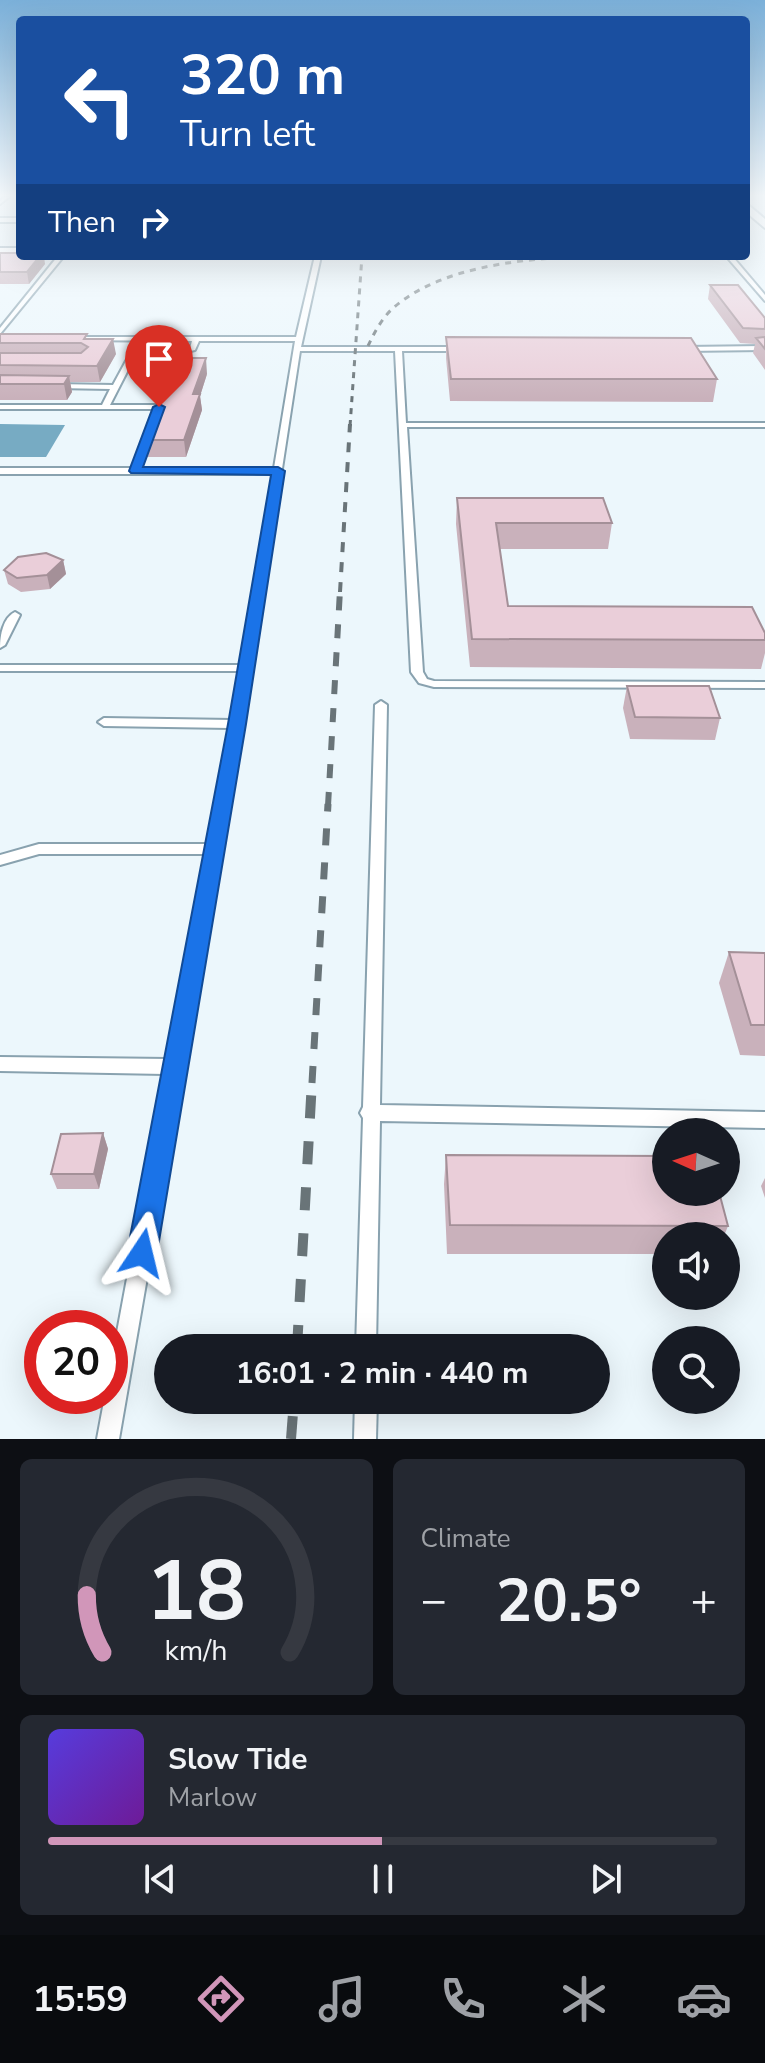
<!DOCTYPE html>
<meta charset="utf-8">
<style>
:root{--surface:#171b24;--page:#242831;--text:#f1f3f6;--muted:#9ea1a6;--line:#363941;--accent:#d196b9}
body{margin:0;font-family:"Nunito Sans",sans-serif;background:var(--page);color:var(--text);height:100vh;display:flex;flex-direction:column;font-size:30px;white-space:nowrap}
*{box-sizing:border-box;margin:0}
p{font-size:26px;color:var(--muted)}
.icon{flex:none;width:44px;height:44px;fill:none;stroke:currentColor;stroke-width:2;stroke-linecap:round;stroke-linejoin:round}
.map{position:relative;height:1439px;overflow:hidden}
.sheet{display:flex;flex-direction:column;gap:20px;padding:20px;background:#0d0f14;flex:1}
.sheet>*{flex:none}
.guide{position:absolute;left:16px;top:16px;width:734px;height:244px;border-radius:8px;box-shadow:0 8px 32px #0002;background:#1a4fa0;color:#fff;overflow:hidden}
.needle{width:52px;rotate:273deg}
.fabs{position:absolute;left:652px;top:1118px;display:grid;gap:16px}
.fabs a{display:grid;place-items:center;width:88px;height:88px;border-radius:50%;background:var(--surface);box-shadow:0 8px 32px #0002;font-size:40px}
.speed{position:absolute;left:24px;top:1310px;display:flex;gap:16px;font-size:40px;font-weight:700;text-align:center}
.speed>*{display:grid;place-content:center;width:104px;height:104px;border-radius:50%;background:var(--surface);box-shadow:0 8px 32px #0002;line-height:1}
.speed .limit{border:12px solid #d22;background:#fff;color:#111}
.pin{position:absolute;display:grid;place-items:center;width:68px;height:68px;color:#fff;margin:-82px -34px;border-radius:50% 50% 50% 0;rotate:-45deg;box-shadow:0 0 8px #0007}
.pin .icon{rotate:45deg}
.me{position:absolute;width:88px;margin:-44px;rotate:10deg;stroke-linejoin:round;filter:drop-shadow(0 0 6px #0008)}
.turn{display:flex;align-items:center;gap:28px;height:168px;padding:0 32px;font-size:36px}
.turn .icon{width:104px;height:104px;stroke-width:2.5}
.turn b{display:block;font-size:56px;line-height:68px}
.then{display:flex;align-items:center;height:76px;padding:0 32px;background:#0003;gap:16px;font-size:30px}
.big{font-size:60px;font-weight:700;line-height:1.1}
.sheet .tile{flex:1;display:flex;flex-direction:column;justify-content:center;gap:12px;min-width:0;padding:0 28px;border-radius:12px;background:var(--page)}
.sheet .dial{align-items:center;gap:0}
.dial svg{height:208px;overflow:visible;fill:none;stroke:var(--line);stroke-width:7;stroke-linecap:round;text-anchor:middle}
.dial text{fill:var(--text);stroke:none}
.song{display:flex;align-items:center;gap:24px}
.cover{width:96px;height:96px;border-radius:12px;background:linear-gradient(135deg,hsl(250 70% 55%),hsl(280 70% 35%))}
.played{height:8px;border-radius:4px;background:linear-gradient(90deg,var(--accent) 50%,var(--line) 50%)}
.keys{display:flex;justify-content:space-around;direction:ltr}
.heat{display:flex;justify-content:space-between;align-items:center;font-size:44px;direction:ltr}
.sheet .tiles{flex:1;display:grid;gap:20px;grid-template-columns:1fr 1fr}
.tile:last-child{grid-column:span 2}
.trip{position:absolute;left:154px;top:1334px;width:456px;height:80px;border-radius:40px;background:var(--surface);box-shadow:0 8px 32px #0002;font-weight:700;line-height:80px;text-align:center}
.tab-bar{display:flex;height:128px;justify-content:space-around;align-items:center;background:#090b0e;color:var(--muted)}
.tab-bar .icon{width:56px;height:56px}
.tab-bar .current{color:var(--accent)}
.tab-bar b{font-size:36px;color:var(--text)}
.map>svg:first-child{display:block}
.water{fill:#77abc3}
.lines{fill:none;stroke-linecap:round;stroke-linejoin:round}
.service-casing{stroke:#89a2af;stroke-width:4}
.minor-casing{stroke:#89a2af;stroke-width:4}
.service{fill:#fff;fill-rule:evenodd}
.minor{fill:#fff;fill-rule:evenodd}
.rail-far4{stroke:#697478;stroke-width:3;stroke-dasharray:6 6;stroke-linecap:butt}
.rail-far3{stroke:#697478;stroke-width:4;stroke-dasharray:10 10;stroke-linecap:butt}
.rail-far2{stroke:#697478;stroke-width:6;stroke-dasharray:14 14;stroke-linecap:butt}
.rail-far1{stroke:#697478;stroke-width:7;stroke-dasharray:17 17;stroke-linecap:butt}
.rail{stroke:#697478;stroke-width:10;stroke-dasharray:23 23;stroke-linecap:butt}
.wall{fill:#c9b1bb}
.shaded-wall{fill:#a49098}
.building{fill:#eaced9;stroke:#a49098;stroke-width:2}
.route{fill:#1a73e8;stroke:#114b97;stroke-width:2}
</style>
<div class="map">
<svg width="765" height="1439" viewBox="0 0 765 1439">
<rect width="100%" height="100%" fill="#ecf7fc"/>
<polygon class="water" points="0,424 65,425 46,457 0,457"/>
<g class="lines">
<defs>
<g id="service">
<polygon points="4,197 9,197 0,204 0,201"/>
<rect x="0" y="218" width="20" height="4"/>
<rect x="0" y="248" width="20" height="4"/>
<polygon points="58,256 64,256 0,334 0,328"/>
<path d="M315 256H321L301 347H462L465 349 462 351H402L406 423H765V427H407L423 672 427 679 434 681 765 682V688L434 687 419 683 411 672 395 351H300L243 724 119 1439H97L105 1396H110V1370L165 1074 0 1071V1057L168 1059 207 854H39L0 865V855L39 844H208L230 728 104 726 98 722 104 718 232 720 240 671H0V665H241L273 474H0V468H132L154 409H0V405H102L110 389 55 388 51 386 55 384 113 385 126 361 190 348 192 341 69 340 68 339 71 337H296ZM199 341H295L274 468H140L163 407 159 405H110L131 364 195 350Z"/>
<polygon points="726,256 732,256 765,295 765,301"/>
<polygon points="765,346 765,350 684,351 681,349 684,347"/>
<path d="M15 612 20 615 5 645 0 648C0 635 3 618 15 612Z"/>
<polygon points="381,701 387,705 380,1105 765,1112 765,1128 380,1121 376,1348 356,1348 363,1118 360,1113 363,1107 375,705"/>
<polygon points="355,1400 377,1400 376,1439 354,1439"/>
</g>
<polygon id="minor" points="746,203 765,219 765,228 746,212"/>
</defs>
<use href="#service" class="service-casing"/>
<use href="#minor" class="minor-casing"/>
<use href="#service" class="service"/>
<use href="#minor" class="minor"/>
<g class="rail-far4">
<path d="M368 346C374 333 381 320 391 310 461 245 620 256 709 257"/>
<polyline points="350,426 362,256"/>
</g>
<polyline class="rail-far3" points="340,592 350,424"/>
<polyline class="rail-far2" points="328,806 340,590"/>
<polyline class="rail-far1" points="312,1083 328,804"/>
<g class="rail">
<polyline points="297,1348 312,1081"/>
<polyline points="291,1439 294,1400"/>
</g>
</g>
<g class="wall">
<polygon points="0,253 45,264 29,284 0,284"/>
<polygon points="710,285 765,318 765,370 753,353 755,344 740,343 708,299"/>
<polygon points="0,334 88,339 116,354 100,382 70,382 72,392 67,400 0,400"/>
<polygon points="446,337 717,379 713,402 450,401 446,358"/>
<polygon points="207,374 200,396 202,410 186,457 148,457 145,440"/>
<polygon points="457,498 612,523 608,549 500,549 508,606 765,633 765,653 761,669 470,667 456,524"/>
<polygon points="63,560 66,574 50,589 21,592 8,584 4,570"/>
<polygon points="627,686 720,718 715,740 630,739 623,708"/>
<polygon points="729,952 765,953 765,1056 740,1055 719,983"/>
<polygon points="103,1133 108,1149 99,1189 57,1189 51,1174"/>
<polygon points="446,1155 728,1226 724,1236 666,1236 666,1254 447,1254 444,1184"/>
<polygon points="765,1178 765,1198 761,1186"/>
</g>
<g class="shaded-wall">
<polygon points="40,256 44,256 45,264 29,284 27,272"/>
<polygon points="113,339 116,354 100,382 97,366"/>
<polygon points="206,358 207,374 200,396 202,410 186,457 184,440 193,394"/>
<polygon points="69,376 72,392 67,400 64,384"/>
<polygon points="63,560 66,574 50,589 47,575"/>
<polygon points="103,1133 108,1149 99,1189 94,1174"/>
</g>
<g class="building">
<polygon points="0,253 20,253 20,256 40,256 27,272 0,272"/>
<polygon points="710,285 738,285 765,318 765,329 743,328"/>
<polygon points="0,334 87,334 84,339 113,339 97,366 0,365 0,353 81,353 88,347 81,343 0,343"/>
<polygon points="446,337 691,338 717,379 451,379"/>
<polygon points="765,337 765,349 756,338"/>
<polygon points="180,358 206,358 193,394 200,394 184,440 145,440"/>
<polygon points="0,375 69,376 64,384 0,384"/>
<polygon points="457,498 603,498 612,523 496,523 508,606 752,607 765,633 765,640 472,639"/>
<polygon points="46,553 63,560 47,575 17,578 4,570 18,557"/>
<polygon points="627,686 709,686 720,718 635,717"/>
<polygon points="729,952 765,953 765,1025 751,1025"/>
<polygon points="103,1133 94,1174 51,1174 61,1134"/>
<polygon points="446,1155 666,1156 666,1192 719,1192 728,1226 450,1225"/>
</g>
<linearGradient id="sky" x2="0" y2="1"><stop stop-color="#7bb0d9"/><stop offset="0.49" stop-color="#f6fbfe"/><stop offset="1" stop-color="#f6fbfe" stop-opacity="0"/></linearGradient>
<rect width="765" height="399" fill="url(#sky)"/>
<polygon class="route" points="159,404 165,407 143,467 278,467 285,471 246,724 157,1253 152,1263 142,1268 131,1263 127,1253 228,724 271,475 131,473 129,471 153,407"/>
</svg>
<div class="fabs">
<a><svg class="needle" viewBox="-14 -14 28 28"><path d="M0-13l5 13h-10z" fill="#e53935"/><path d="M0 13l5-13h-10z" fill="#9ea1a6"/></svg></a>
<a><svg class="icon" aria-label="sound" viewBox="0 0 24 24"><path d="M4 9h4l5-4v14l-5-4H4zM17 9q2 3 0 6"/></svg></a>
<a><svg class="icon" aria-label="search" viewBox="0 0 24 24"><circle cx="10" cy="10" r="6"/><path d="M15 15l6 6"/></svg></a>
</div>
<div class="speed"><div class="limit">20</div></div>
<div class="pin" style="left:159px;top:407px;background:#d93025"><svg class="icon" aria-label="arrive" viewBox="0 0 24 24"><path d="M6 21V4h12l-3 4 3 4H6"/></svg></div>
<svg class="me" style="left:142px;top:1253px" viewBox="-20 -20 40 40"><path d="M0-17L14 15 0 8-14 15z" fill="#1a73e8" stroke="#fff" stroke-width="4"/></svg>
<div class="trip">16:01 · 2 min · 440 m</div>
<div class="guide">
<div class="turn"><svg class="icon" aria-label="left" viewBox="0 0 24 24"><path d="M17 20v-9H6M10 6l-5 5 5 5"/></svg><div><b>320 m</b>Turn left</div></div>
<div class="then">Then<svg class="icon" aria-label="right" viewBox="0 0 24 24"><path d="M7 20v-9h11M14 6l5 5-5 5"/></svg></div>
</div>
</div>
<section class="sheet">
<div class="tiles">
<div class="tile dial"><svg viewBox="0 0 100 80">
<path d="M14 69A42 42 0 1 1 86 69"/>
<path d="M14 69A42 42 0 0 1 8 47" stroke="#d196b9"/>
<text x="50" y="56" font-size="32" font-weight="700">18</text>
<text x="50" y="72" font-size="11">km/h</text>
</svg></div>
<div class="tile"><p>Climate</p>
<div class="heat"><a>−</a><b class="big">20.5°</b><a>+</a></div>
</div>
<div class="tile">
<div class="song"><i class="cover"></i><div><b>Slow Tide</b><p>Marlow</p></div></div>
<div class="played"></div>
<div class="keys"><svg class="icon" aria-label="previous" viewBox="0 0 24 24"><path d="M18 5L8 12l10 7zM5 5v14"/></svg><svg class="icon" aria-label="pause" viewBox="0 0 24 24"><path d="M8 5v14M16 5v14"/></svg><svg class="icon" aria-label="next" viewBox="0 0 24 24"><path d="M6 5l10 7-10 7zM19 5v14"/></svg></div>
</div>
</div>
</section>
<nav class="tab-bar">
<b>15:59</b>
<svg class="icon current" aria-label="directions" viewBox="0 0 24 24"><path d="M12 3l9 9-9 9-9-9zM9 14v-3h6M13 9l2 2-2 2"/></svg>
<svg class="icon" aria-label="music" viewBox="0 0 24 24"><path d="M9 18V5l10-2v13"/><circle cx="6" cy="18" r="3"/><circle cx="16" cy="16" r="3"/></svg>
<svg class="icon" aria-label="phone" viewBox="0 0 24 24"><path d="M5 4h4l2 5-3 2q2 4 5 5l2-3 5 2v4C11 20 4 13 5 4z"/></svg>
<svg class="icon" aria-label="climate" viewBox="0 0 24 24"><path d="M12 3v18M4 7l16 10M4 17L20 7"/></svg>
<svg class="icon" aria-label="car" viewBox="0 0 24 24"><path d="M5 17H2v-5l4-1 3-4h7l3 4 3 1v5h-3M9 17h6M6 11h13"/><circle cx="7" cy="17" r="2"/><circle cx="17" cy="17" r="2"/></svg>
</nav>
